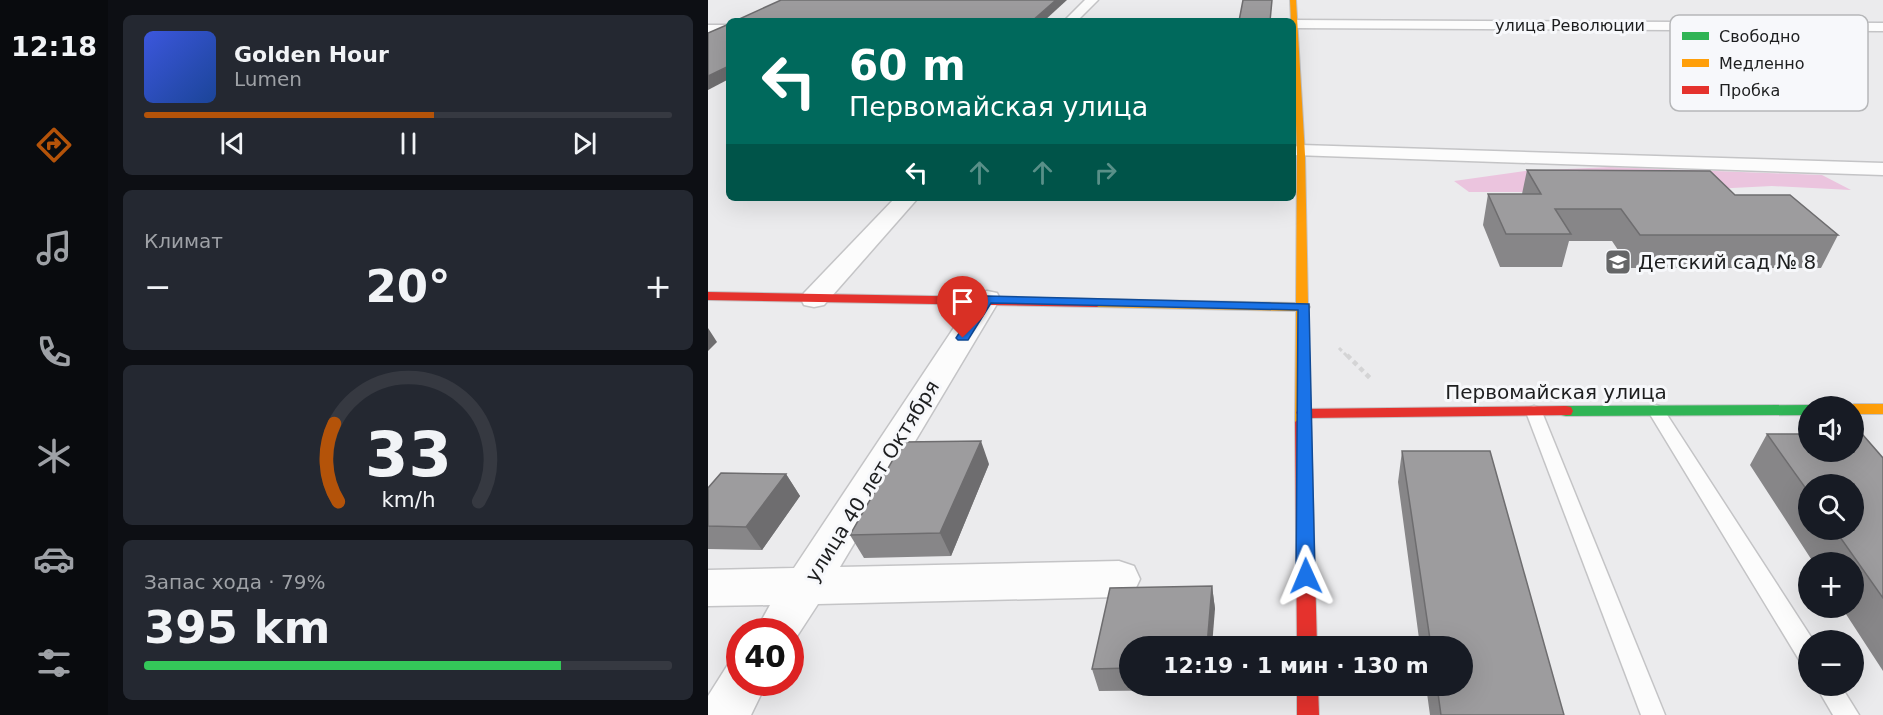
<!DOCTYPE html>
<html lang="ru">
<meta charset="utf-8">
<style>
:root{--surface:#171b24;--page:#242831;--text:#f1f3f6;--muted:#9ea1a6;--line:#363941;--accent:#b45309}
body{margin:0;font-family:"DejaVu Sans",sans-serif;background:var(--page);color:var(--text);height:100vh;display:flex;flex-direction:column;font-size:22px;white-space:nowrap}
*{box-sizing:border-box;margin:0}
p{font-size:20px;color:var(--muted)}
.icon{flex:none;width:33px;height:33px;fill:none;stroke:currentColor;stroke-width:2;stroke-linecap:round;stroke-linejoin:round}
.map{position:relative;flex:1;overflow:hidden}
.side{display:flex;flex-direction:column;gap:15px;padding:15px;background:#0d0f14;width:600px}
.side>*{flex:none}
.banner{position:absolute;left:18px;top:18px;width:570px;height:183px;border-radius:9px;box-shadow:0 6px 24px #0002;background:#00695c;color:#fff;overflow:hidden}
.tools{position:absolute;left:1090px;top:396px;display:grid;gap:12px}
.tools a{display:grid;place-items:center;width:66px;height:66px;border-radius:50%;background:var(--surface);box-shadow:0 6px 24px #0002;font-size:30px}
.speed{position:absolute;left:18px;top:618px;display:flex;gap:12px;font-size:30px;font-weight:700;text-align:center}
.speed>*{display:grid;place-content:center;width:78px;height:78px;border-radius:50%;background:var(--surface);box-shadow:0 6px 24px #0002;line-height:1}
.speed .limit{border:9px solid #d22;background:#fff;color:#111}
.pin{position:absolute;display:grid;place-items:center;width:51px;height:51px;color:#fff;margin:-62px -26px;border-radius:50% 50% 50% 0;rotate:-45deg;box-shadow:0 0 6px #0007}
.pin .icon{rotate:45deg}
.me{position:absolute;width:66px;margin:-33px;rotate:359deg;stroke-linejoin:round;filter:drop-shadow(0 0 4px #0008)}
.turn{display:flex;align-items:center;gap:21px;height:126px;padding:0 24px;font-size:27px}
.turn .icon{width:78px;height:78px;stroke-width:2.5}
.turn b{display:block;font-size:42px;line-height:51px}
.lanes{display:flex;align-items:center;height:57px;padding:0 24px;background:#0003;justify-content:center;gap:30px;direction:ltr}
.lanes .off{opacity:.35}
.big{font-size:45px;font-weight:700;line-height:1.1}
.side .widget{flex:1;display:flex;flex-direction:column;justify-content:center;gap:9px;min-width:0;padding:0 21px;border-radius:9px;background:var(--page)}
.side .dial{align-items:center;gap:0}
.dial svg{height:156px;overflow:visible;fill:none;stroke:var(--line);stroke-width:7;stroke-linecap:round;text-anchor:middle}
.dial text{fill:var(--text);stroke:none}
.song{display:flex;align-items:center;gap:18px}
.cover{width:72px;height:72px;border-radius:9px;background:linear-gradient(135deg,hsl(230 70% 55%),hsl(220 70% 35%))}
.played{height:6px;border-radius:3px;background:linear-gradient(90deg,var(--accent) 55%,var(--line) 55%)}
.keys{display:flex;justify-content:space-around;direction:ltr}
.heat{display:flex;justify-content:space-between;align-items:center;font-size:33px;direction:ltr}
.charge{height:9px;border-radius:4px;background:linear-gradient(90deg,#34c759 79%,var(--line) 0)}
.trip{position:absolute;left:411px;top:636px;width:354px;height:60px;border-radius:30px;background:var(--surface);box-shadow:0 6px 24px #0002;font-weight:700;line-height:60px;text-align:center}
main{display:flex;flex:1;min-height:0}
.tabs{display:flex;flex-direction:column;width:108px;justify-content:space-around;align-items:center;background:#090b0e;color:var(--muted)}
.tabs .icon{width:42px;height:42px}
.tabs .current{color:var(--accent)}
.tabs b{font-size:27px;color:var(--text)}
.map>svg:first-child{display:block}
.green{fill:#ebc4de}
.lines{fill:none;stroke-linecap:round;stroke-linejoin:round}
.lane-casing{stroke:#c4c4c6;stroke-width:3}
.street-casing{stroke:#c4c4c6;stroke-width:3}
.fast-casing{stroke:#c4c4c6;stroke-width:2}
.slow-casing{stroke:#c4c4c6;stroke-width:2}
.jam-casing{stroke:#c4c4c6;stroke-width:2}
.path-far1{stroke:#d4d4d5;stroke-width:3;stroke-dasharray:4 3;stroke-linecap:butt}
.path{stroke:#d4d4d5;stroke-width:4.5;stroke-dasharray:5 4;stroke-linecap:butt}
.lane{fill:#fcfcfc;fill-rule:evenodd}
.street{fill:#fcfcfc;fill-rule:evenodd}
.fast{fill:#30b455;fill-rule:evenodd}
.slow{fill:#ff9f0a;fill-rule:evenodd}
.jam{fill:#e5322d;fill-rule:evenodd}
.wall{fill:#878688;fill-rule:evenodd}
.shaded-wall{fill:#6e6d6f}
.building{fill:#9d9c9e;stroke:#6e6d6f;stroke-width:1.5}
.route{fill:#1a73e8;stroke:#114b97;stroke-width:1.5}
.labels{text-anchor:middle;stroke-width:6;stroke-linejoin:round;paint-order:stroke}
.far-street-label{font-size:16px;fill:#1d1e1f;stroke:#f7f8fb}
.poi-label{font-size:20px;fill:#1d1e1f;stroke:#f7f8fb;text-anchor:start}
.street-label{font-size:20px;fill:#1d1e1f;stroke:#f7f8fb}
.key{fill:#f7f8fb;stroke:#b6b7b9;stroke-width:1.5}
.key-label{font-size:16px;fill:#1d1e1f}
</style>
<main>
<nav class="tabs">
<b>12:18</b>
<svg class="icon current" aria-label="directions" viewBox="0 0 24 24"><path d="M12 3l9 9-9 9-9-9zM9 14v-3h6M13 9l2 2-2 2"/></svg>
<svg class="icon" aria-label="music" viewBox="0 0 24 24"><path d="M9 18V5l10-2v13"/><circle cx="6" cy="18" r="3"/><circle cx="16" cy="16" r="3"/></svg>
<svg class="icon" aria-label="phone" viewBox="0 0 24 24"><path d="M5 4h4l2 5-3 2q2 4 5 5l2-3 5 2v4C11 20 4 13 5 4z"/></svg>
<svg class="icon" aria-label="climate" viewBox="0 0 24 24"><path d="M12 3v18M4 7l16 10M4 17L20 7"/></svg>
<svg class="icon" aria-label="car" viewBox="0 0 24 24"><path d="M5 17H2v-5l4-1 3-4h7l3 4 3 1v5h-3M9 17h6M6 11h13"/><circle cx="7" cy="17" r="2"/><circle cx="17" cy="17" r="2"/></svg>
<svg class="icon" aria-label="filters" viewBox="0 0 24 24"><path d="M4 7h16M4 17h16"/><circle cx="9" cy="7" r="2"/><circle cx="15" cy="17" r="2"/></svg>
</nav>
<section class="side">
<div class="widget">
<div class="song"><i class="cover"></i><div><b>Golden Hour</b><p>Lumen</p></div></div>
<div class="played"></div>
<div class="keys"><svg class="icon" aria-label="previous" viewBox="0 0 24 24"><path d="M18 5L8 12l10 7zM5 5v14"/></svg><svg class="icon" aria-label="pause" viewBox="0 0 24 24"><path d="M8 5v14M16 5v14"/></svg><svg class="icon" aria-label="next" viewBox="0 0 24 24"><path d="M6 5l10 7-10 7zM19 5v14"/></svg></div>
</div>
<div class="widget"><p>Климат</p>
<div class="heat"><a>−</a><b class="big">20°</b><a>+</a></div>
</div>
<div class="widget dial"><svg viewBox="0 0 100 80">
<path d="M14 69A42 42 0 1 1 86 69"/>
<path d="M14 69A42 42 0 0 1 12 29" stroke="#b45309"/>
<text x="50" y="56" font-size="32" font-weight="700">33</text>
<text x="50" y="72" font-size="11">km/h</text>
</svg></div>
<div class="widget"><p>Запас хода · 79%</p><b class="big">395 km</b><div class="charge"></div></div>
</section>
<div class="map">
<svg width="1175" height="715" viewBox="0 0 1175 715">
<rect width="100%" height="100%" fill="#ebebed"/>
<polygon class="green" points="902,167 1114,175 1143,190 1064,186 944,192 761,192 746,181 817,171"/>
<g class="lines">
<defs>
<g id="lane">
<polygon points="948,405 954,407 1105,640 1101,640 1101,666 1093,663 940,411 942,407"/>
<polygon points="826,406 832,408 834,412 957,715 933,715 818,412 820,408"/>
<polygon points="1108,686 1133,686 1151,715 1125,715"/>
</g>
<g id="street">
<polygon points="377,0 390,0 369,21 356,21"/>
<polygon points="585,20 1175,23 1175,31 585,28 585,21 582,21"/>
<rect x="0" y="25" width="21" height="8"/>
<polygon points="593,145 1175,163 1175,175 586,155 586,147"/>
<polygon points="187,198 210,198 116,305 106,307 96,305 93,299 96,293"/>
<polygon points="279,291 289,293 292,299 132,567 411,561 426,566 432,579 426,592 411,597 110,604 82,647 82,632 47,632 62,605 0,606 0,570 86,568 269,293"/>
<polygon points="32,661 32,682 59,682 43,715 0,715 0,696 19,666"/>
</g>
<polygon id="fast" points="1101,405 1106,406 1101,406 1101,415 858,416 853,415 851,411 853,407 858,406"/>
<g id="slow">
<polygon points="582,0 588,0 597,155 600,304 602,307 600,310 603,422 600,426 590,426 587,422 588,311 389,307 383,303 389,299 588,303 589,155 585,21 583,21"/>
<polygon points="1146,404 1175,404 1175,414 1146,414 1146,406 1140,406"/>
</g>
<g id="jam">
<polygon points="0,292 389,299 395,303 389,307 0,300"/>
<polygon points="858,406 863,407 865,411 863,415 599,418 603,422 609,646 589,646 587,422 593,417 588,413 590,409"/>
<polygon points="589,686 610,686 611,715 589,715"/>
</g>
</defs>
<use href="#lane" class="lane-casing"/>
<use href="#street" class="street-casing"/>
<use href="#fast" class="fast-casing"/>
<use href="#slow" class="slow-casing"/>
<use href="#jam" class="jam-casing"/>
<polyline class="path-far1" points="631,348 640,357"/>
<polyline class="path" points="639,355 664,380"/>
<use href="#lane" class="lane"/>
<use href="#street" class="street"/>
<use href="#fast" class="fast"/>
<use href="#slow" class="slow"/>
<use href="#jam" class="jam"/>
</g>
<g class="wall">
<polygon points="819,170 1027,195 1130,235 1113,268 922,268 904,241 861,241 854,267 792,267 775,225 780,194 814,194"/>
<path d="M1059 434 1175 458V671L1134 608H1146V562H1105L1042 465ZM1101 484 1146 530H1101Z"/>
<polygon points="694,451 856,715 722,715 718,686 754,686 754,646 712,646 690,482"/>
<polygon points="281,464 243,556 156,558 142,535"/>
<polygon points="78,474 92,496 54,550 0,549 0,488"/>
<polygon points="504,586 507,609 422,646 422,686 500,686 500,690 391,691 384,669"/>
</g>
<g class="shaded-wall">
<polygon points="348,0 359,0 336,21 324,21"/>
<polygon points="21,66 21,79 0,90 0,76"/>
<polygon points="0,328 9,342 0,351"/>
<polygon points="273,441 281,464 243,556 232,533"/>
<polygon points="78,474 92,496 54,550 38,527"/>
<polygon points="504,586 507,609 504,646 499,646"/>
</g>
<g class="building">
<polygon points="73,0 348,0 324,21 27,21"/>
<polygon points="535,0 564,0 562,21 531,21"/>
<polygon points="21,24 21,66 0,76 0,33"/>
<polygon points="819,170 1002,171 1027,195 1082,195 1130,235 932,235 913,209 847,209 863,234 798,234 780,194 833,194"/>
<polygon points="1059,434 1101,434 1101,452 1146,452 1146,435 1155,435 1175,458 1175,598 1127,530 1146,530 1146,484 1101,484 1101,493"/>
<polygon points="273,441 232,533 142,535 195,442"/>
<polygon points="694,451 782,451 856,715 733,715 729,686 754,686 754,646 723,646"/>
<polygon points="13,473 78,474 38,527 0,526 0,488"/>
<polygon points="504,586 499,646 422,646 422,668 384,669 402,588"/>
</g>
<polygon class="route" points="279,296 601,304 607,576 604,582 598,584 591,582 588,576 590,310 283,303 260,340 250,340 248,338 273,299"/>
<defs>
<symbol id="school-square" viewBox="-11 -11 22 22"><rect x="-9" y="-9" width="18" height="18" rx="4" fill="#656667" stroke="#f7f8fb"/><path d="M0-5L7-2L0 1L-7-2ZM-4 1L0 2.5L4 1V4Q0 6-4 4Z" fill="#fff"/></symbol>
</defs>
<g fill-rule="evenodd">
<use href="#school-square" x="895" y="247" width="30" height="30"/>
</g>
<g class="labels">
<g class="far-street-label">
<text x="862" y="31">улица Революции</text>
</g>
<g class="poi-label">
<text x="930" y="269">Детский сад № 8</text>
</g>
<g class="street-label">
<text x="848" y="399">Первомайская улица</text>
<text transform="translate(164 481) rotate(-58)" y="7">улица 40 лет Октября</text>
</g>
</g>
<rect x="962" y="15" width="198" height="96" rx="9" class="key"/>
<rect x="974" y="32" width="27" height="8" fill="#30b455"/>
<rect x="974" y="59" width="27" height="8" fill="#ff9f0a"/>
<rect x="974" y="86" width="27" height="8" fill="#e5322d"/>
<g class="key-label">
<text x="1011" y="42">Свободно</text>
<text x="1011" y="69">Медленно</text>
<text x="1011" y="96">Пробка</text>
</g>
</svg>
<div class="tools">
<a><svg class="icon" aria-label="sound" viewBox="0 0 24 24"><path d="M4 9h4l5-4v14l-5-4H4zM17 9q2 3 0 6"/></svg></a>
<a><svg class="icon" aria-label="search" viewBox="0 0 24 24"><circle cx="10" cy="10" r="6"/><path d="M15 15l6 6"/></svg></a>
<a>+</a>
<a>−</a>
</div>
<div class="speed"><div class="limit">40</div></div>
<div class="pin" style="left:255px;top:338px;background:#d93025"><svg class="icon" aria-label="arrive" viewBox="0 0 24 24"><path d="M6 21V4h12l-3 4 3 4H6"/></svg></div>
<svg class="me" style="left:598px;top:576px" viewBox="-20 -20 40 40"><path d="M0-17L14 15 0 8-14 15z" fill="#1a73e8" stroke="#fff" stroke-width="4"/></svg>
<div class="trip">12:19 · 1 мин · 130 m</div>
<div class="banner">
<div class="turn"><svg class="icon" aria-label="left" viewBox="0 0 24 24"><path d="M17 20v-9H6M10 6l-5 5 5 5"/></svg><div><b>60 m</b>Первомайская улица</div></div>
<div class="lanes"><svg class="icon" aria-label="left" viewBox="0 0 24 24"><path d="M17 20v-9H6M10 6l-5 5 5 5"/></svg><svg class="icon off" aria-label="ahead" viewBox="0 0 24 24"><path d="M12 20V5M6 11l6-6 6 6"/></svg><svg class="icon off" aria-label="ahead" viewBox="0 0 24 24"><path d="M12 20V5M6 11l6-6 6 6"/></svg><svg class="icon off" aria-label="right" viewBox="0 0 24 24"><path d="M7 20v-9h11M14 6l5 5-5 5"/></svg></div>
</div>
</div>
</main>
